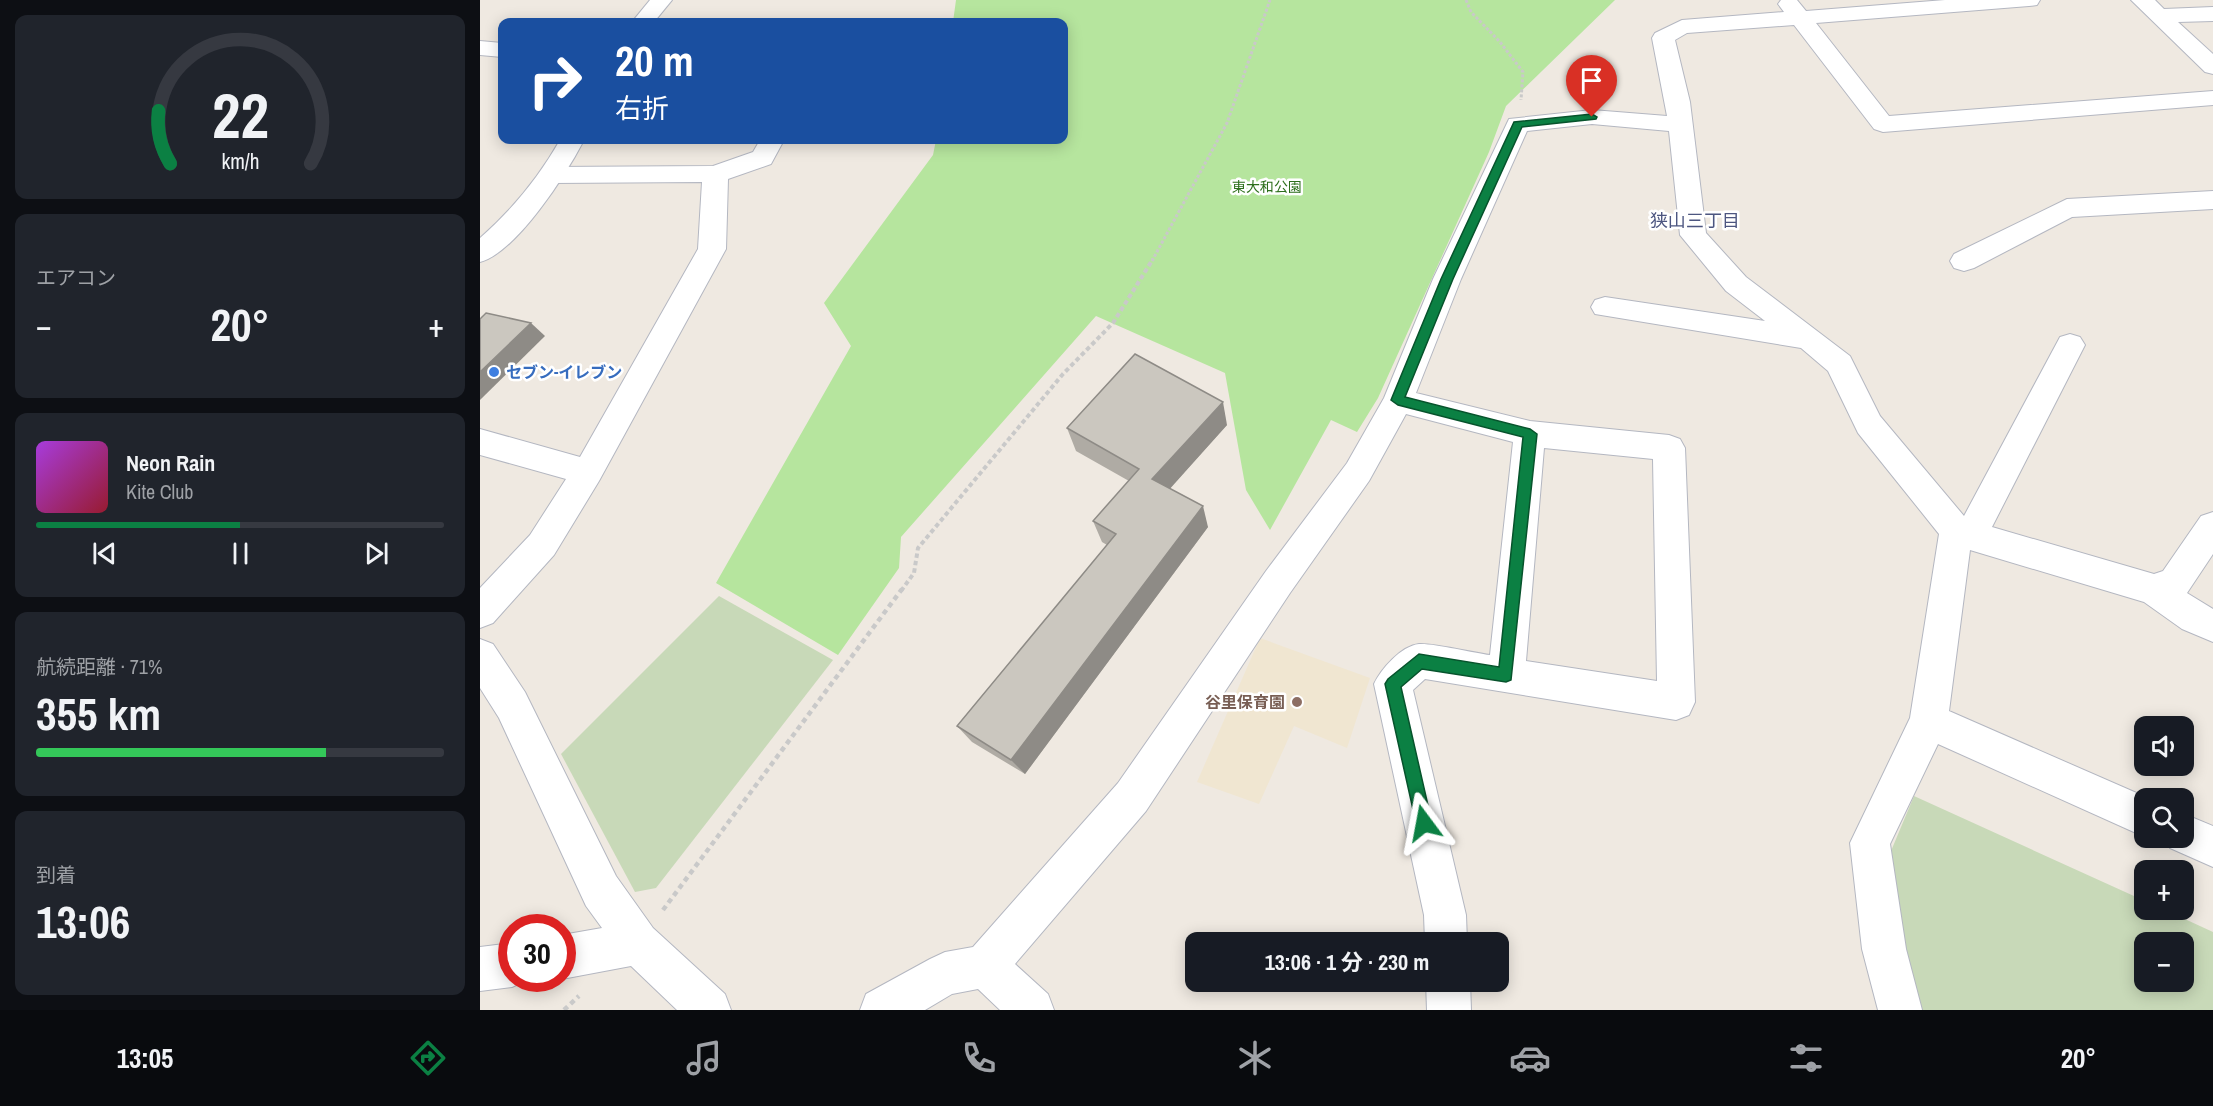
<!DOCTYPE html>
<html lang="ja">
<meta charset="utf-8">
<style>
:root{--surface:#171b24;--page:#20242c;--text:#f1f3f6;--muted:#9ea1a6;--line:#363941;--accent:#0b8043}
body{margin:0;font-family:"Archivo Narrow","Noto Sans JP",sans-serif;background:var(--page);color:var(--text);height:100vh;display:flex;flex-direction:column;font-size:22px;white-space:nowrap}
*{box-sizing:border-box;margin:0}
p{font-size:20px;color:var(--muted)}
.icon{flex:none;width:33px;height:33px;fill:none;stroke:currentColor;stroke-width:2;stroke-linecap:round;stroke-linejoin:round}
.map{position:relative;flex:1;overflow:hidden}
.drawer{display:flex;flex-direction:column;gap:15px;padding:15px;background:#0d0f14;width:480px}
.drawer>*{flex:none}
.banner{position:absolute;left:18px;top:18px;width:570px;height:126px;border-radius:12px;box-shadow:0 3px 15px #0003;background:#1a4fa0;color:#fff;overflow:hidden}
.fabs{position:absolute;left:1654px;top:716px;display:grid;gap:12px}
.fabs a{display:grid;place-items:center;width:60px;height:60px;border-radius:12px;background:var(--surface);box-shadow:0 3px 15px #0003;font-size:30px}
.speed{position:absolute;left:18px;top:914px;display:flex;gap:12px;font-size:30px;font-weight:700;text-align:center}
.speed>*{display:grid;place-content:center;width:78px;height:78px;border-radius:50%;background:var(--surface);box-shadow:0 3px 15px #0003;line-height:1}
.speed .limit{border:9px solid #d22;background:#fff;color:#111}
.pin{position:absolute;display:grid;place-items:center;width:51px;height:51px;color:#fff;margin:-62px -26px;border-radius:50% 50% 50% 0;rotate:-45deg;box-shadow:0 0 6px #0007}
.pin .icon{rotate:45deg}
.me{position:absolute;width:66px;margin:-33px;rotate:347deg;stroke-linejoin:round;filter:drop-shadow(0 0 4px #0008)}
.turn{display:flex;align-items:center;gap:21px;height:126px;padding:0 18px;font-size:27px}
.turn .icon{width:78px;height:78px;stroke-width:2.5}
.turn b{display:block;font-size:42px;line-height:51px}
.big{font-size:45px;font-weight:700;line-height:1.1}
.drawer .widget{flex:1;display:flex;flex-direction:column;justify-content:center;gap:9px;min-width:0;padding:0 21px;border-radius:12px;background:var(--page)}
.drawer .dial{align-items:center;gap:0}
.dial svg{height:156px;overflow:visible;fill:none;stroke:var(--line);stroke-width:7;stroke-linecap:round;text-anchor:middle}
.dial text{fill:var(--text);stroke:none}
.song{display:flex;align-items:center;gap:18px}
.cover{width:72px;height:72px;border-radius:9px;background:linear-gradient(135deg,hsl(280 70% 55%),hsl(350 70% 35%))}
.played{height:6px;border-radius:3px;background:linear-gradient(90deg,var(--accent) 50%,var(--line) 50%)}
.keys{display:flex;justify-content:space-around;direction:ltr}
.heat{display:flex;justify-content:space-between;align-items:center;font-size:33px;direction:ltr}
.charge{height:9px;border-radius:4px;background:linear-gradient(90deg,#34c759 71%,var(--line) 0)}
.trip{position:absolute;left:705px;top:932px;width:324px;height:60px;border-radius:12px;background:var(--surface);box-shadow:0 3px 15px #0003;font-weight:700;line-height:60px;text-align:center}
.dock{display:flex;height:96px;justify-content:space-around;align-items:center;background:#090b0e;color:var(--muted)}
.dock .icon{width:42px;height:42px}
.dock .on{color:var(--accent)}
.dock b{font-size:27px;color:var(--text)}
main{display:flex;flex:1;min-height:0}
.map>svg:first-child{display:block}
.education{fill:#f0e6d1}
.green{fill:#b6e59e}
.cemetery{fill:#c8d9b8;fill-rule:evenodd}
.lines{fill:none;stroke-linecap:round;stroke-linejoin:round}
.street-casing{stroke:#b4b7c1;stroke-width:2}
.secondary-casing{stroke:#b4b7c1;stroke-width:2}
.path-far2{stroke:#c9c9c9;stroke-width:3;stroke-dasharray:3 2;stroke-linecap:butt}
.path-far1{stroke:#c9c9c9;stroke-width:4;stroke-dasharray:4.5 3;stroke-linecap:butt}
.path{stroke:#c9c9c9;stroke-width:4.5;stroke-dasharray:5 4;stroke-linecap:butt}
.street{fill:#fff;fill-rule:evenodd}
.secondary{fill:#fff;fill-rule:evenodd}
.wall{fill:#afaba4}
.shaded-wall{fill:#8e8b86}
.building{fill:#cbc7bf;stroke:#8e8b86;stroke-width:1.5}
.route{fill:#0b8043;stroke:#07532c;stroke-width:1.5}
.shop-dot{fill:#3f7fe0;stroke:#fff;stroke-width:2}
.education-dot{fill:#8d6e63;stroke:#fff;stroke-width:2}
.labels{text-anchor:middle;stroke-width:5;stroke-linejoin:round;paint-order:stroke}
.far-park-label{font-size:14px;fill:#2c6e1b;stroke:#fff}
.shop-label{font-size:16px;font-weight:bold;fill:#366cbe;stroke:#fff;text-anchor:start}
.education-label{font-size:16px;font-weight:bold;fill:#785e54;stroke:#fff;text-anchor:end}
.neighbourhood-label{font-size:18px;fill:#4d5680;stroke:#fff}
</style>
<main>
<section class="drawer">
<div class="widget dial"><svg viewBox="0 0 100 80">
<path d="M14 69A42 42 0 1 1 86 69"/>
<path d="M14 69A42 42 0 0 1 8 42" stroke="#0b8043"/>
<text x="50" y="56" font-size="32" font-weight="700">22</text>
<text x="50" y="72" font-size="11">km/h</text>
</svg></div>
<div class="widget"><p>エアコン</p>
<div class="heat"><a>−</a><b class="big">20°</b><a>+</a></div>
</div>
<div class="widget">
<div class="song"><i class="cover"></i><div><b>Neon Rain</b><p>Kite Club</p></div></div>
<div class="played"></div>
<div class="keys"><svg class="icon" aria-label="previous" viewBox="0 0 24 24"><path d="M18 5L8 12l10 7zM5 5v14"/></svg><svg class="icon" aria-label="pause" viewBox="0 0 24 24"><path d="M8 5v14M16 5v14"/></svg><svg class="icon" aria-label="next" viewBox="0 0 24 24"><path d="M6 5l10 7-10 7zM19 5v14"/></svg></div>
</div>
<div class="widget"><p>航続距離 · 71%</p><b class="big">355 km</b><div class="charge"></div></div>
<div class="widget"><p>到着</p><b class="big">13:06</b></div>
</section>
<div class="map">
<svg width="1733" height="1010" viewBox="0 0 1733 1010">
<rect width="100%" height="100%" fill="#efe9e1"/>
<polygon class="education" points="780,638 890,678 867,748 814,726 779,804 717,782"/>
<polygon class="green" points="476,0 1135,0 1026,106 1009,152 898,398 877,432 851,420 790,530 766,490 745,373 616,316 421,537 419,568 358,655 236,583 371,346 344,303 453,155 456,140 584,140 584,22 473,22"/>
<g class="cemetery">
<polygon points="239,596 353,660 176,888 155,892 81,754"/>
<path d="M1434 796 1665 901V909H1683L1733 932V1010H1440L1422 948 1411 851ZM1665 942H1704V981H1665Z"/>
</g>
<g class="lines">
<defs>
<g id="street">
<path d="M1301 0H1317L1326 11 1465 0H1560L1557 5 1549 6 1336 23 1409 116 1733 91V105L1403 132 1394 129 1314 25 1207 33 1195 40 1210 102 1226 233 1266 277 1370 356 1400 416 1484 516 1580 337 1590 334 1600 337 1605 345 1512 527 1674 574 1683 571 1721 516 1733 512V554L1707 593 1733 609V642L1702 629 1664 602 1490 550 1469 711 1668 798H1665V837L1458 744 1410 844 1426 949 1442 1010H1398L1382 949 1370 843 1430 718 1459 534 1378 433 1348 371 1321 348 1115 314 1111 307 1115 300 1125 297 1285 321 1246 291 1200 235 1189 131 1112 124 1047 131 981 279 936 393 1050 421 1189 435 1200 439 1205 448 1215 702 1209 715 1196 720 945 679 933 690 986 915 987 942H945L944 915 894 684C901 669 921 646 939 644 953 643 994 653 1010 655L1033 442 926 414 889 481 810 593 666 811 535 964 568 994 574 1010H520L498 989 472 994 445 1010H380L386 994 450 959 465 952 493 947 638 783 786 571 867 463 904 398 953 279 1029 119 1112 110 1187 116 1172 38 1175 33 1202 20 1304 12 1298 4ZM1064 448 1173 459 1177 681 1046 661Z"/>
<polygon points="1651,0 1675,0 1684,9 1733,7 1733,21 1698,22 1733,54 1733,74 1725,72"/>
<polygon points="0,41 22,43 22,57 0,55"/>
<polygon points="280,140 304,140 291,164 248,179 246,249 119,481 74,555 13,623 0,628 0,588 50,535 86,479 0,455 0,429 100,457 218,249 222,182 72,183 63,181 59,175 63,169 72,167 233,166 273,152"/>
<polygon points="1733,191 1733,209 1592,217 1494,268 1484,271 1474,268 1470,261 1474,254 1587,199"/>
<polygon points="0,639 13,644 45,692 136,876 173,928 245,994 251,1010 197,1010 151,966 82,979 81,978 82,978 82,935 122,928 106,906 19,718 0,688"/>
<polygon points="1704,814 1733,826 1733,867 1690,848 1685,837 1704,837"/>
<polygon points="32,943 32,978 48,978 47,980 32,987 0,991 0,947"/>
<polygon points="946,981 990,981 991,1010 947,1010"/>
</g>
<g id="secondary">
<polygon points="170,0 192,0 174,22 152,22"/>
<path d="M80 140H104C87 173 37 252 0 262V238C32 210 59 177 80 140Z"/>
</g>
</defs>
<use href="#street" class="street-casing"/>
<use href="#secondary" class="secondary-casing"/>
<g class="path-far2">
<polyline points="986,0 991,12 1020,42 1043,72 1041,100"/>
<polyline points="672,261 747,123 790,0"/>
</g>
<polyline class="path-far1" points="421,591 434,573 438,548 583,374 633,323 673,259"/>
<g class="path">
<polyline points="183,910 422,589"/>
<polyline points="84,1010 99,996"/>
</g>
<use href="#street" class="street"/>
<use href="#secondary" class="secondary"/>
</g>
<polygon class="wall" points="747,425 690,488 728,527 545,774 492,742 477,726 627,545 622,542 613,521 649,481 596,451 587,428"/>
<g class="shaded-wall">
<polygon points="51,323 65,336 0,400 0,372"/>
<polygon points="743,402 747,425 679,501 672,479"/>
<polygon points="723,506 728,527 545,774 531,760"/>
</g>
<g class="building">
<polygon points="6,313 51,323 0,372 0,319"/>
<polygon points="655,354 743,402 672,479 723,506 531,760 477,726 636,534 613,521 659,469 587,428"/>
</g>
<polygon class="route" points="1112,114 1117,117 1116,119 1042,127 973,279 925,397 1050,429 1057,434 1031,680 1026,682 942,669 921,687 952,823 950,828 944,831 938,828 936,823 905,684 908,679 939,654 1019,667 1043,437 918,405 911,400 961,279 1034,122"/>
<circle class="shop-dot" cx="14" cy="372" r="6"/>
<circle class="education-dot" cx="817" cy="702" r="6"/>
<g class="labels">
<g class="far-park-label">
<text x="787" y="192">東大和公園</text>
</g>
<g class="shop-label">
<text x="26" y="378">セブン-イレブン</text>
</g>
<g class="education-label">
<text x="805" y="708">谷里保育園</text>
</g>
<g class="neighbourhood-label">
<text x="1215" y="227">狭山三丁目</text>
</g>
</g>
</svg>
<div class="fabs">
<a><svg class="icon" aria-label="sound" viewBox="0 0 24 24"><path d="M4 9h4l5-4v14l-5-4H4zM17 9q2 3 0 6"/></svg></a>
<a><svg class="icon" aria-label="search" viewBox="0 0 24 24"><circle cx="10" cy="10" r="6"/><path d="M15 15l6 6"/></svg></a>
<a>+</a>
<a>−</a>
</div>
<div class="speed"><div class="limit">30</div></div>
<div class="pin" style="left:1112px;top:117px;background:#d93025"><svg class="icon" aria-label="arrive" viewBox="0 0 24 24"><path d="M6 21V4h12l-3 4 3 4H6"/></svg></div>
<svg class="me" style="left:944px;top:823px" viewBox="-20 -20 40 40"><path d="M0-17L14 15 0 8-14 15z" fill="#0b8043" stroke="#fff" stroke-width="4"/></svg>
<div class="trip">13:06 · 1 分 · 230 m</div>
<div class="banner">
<div class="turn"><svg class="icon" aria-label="right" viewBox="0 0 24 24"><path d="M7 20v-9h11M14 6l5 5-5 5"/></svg><div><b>20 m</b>右折</div></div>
</div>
</div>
</main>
<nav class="dock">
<b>13:05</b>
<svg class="icon on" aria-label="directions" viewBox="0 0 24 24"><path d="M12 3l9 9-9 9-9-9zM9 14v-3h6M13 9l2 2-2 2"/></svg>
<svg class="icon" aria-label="music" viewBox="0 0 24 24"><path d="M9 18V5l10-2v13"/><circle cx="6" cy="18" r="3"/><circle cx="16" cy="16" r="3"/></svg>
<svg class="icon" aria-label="phone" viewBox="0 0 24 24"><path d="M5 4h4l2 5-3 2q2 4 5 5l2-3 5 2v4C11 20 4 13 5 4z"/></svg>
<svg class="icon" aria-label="climate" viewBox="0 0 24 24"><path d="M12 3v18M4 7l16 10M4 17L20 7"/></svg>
<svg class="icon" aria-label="car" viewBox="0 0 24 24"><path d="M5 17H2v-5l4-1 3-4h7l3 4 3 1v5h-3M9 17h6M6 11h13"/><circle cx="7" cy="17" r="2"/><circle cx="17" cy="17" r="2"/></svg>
<svg class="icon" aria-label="filters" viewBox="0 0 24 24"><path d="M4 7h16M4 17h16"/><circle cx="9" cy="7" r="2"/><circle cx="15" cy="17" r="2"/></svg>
<b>20°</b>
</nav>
